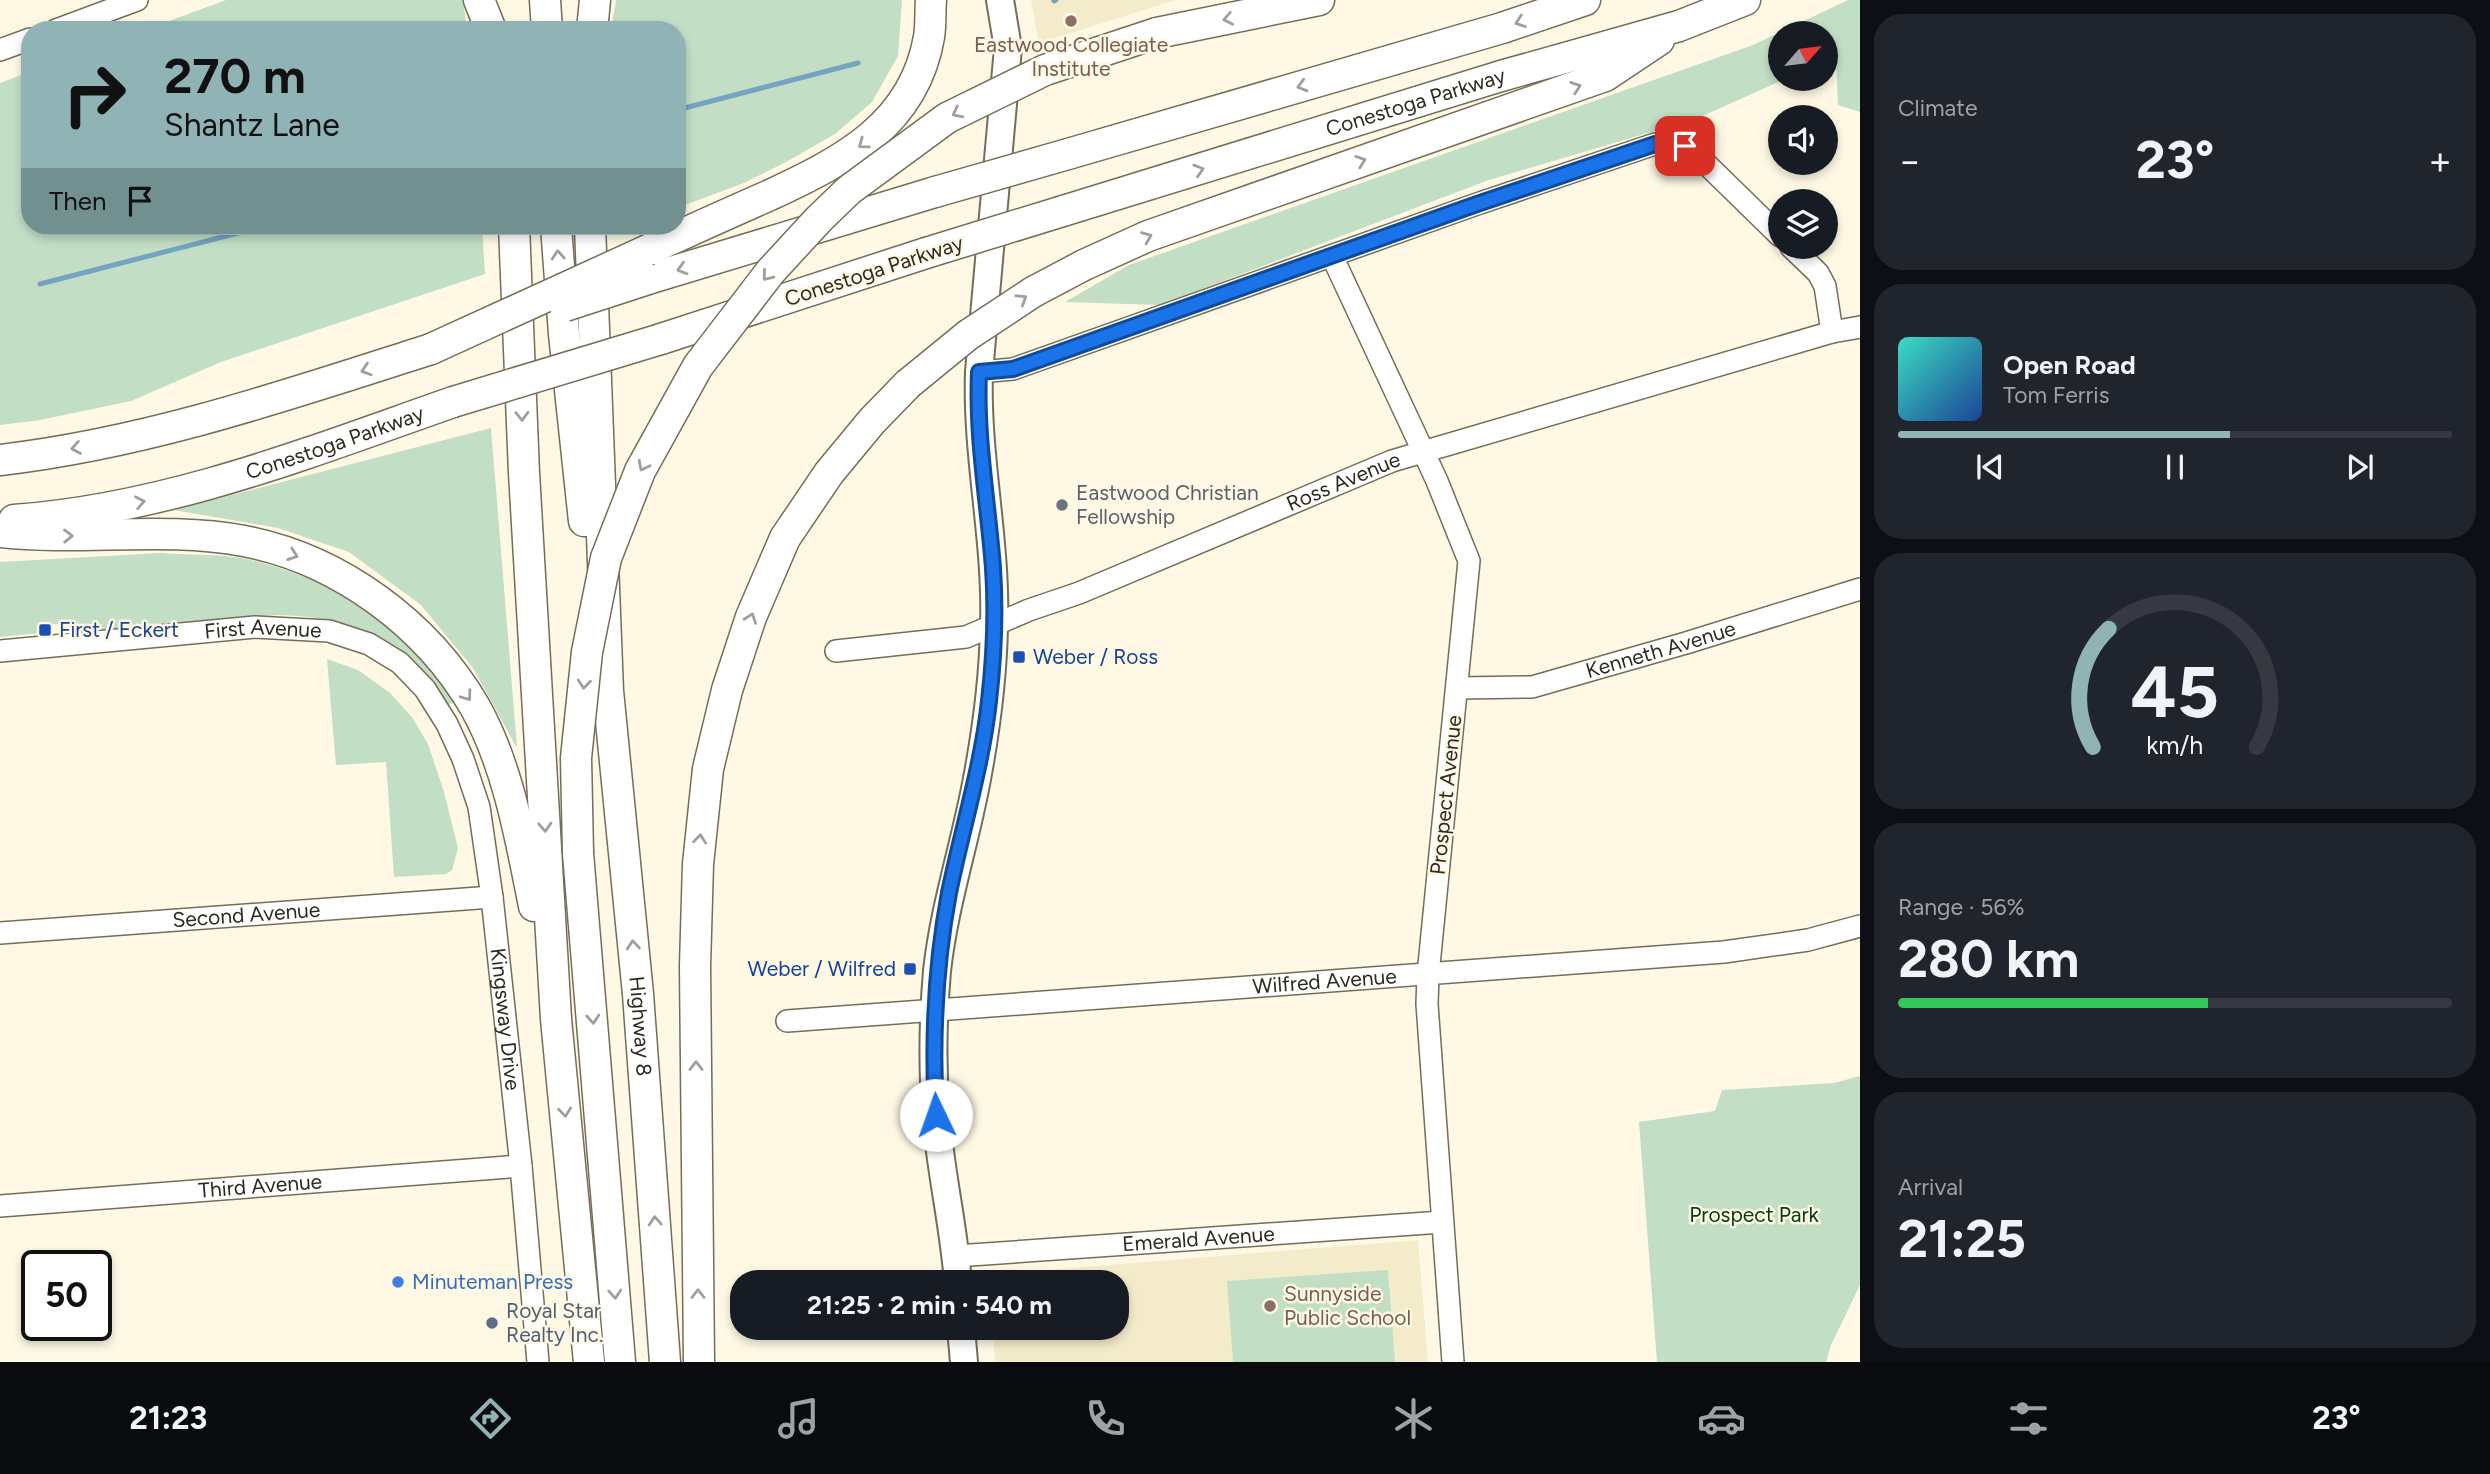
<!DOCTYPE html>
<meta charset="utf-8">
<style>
:root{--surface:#171b24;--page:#20242c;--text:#f1f3f6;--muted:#9ea1a6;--line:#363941;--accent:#90b4b5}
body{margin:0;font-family:Figtree,sans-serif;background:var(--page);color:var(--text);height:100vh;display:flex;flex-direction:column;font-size:26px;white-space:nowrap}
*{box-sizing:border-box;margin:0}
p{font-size:23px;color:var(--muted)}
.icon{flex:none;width:38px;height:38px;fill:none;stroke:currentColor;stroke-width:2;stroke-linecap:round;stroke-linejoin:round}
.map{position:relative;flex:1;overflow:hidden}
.side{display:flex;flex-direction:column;gap:14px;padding:14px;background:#0d0f14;width:630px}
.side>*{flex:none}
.top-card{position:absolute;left:21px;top:21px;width:665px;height:214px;border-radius:28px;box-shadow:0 4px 10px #0003;background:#90b4b5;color:#111;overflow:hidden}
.needle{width:46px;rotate:62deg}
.buttons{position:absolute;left:1768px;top:21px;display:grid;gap:14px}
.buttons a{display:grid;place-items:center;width:70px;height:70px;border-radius:50%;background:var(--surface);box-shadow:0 4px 10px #0003;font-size:35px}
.speed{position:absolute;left:21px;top:1250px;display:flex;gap:14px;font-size:35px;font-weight:700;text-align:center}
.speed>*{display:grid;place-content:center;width:91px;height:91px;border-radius:50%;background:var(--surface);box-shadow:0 4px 10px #0003;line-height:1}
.speed .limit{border:4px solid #111;border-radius:10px;background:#fff;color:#111}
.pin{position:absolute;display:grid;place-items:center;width:60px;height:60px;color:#fff;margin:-30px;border-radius:14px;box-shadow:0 4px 10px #0006}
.me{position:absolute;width:77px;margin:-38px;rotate:357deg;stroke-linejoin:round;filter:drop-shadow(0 0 5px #0008)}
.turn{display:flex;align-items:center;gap:24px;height:147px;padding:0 28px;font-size:32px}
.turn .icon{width:91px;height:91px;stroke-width:2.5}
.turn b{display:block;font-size:49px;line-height:60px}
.then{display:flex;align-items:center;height:66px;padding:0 28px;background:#0003;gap:14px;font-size:26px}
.big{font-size:52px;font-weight:700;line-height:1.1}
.side .card{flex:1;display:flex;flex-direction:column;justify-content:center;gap:10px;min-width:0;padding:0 24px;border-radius:28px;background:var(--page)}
.side .dial{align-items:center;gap:0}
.dial svg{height:182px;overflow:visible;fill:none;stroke:var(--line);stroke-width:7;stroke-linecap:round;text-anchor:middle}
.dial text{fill:var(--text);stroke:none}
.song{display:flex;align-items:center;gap:21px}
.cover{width:84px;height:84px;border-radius:10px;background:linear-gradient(135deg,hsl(170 70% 55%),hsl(220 70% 35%))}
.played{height:7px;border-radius:4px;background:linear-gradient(90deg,var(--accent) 60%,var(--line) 60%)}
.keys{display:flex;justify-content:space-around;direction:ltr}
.heat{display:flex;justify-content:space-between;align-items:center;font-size:38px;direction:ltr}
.charge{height:10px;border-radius:5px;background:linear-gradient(90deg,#34c759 56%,var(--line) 0)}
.trip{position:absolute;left:730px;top:1270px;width:399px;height:70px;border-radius:28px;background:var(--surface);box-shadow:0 4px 10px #0003;font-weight:700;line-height:70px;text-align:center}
.tab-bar{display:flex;height:112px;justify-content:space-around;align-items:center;background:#090b0e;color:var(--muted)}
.tab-bar .icon{width:49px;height:49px}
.tab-bar .active{color:var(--accent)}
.tab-bar b{font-size:32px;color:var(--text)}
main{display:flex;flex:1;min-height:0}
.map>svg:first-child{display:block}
.built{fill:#f4ebca}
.green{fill:#c2dec5}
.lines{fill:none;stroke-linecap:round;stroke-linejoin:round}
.stream{stroke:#74a4c0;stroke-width:5}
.minor-casing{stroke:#746d57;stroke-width:24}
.major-casing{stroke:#746d57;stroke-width:30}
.highway-casing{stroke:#746d57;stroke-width:33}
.minor{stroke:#fff;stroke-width:21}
.major{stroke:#fff;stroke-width:26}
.highway{stroke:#fff;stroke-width:30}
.highway-bridge-casing{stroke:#746d57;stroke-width:33;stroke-linecap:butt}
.highway-bridge{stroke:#fff;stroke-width:30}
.oneway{stroke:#a09f9b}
.route-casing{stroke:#114b97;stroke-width:18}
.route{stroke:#1a73e8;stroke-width:12}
.education-dot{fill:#8d6e63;stroke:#fef8e4;stroke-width:2.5}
.worship-dot{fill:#6b7280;stroke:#fef8e4;stroke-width:2.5}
.transit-dot{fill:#1a4fb4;stroke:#fef8e4;stroke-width:2.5}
.shop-dot{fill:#3f7fe0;stroke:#fef8e4;stroke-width:2.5}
.service-dot{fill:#5c6f8a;stroke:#fef8e4;stroke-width:2.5}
.labels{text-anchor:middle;stroke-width:5;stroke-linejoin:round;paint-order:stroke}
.education-label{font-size:21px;fill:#785e54;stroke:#fef8e4}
.street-label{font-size:21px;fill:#2d2a20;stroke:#fef8e4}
.worship-label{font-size:21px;fill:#5b616d;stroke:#fef8e4;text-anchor:start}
.transit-label{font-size:21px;fill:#164399;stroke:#fef8e4;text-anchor:start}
.park-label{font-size:21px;fill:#004014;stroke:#fef8e4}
.shop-label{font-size:21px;fill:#366cbe;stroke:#fef8e4;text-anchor:start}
.service-label{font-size:21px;fill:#4e5e75;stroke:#fef8e4;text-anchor:start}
</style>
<main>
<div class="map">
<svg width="1860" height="1362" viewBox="0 0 1860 1362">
<rect width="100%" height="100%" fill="#fef8e4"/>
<g class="built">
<polygon points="1031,0 1175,0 1039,43"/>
<polygon points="1418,1240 1428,1362 995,1362 992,1328 1116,1328 1116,1283 988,1283 987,1275"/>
</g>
<g class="green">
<polygon points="226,0 463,0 467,30 145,30"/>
<polygon points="616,0 902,0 898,56 872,102 835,134 786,162 744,183 677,208 677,30 611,30"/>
<polygon points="1848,0 1860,0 1860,112 1838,105 1836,57 1825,61 1825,33 1780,33 1780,79 1785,79 1698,118 1486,181 1160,305 1065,302 1129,265 1753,45"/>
<polygon points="30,72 30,226 482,226 485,274 221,362 131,401 40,420 0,425 0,83"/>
<polygon points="491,428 517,748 473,668 421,605 349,552 278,528 174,510"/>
<path d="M161 553C187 555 216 554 241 558 284 566 351 593 384 621 412 643 435 672 455 702L448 705C404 641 353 616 277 615L68 632 67 623 40 625V633L0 637V562Z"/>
<polygon points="327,659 358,670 390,693 412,717 428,744 444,792 458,848 452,870 446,874 394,877 386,762 336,765"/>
<polygon points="1860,1076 1860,1285 1831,1345 1826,1362 1657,1362 1639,1122 1715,1111 1722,1090 1834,1083"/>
<polygon points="1388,1270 1395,1362 1233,1362 1227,1281"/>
</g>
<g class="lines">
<g class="stream">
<polyline points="1054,1 1056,0"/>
<polyline points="677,110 858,63"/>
<polyline points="40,284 265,226"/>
</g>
<defs>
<g id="minor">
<polyline points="56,30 137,0"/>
<polyline points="0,50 30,39"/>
<polyline points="1791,247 1818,273 1825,286 1832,332"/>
<polyline points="1332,256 1437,481 1469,561 1428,975 1427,1004 1453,1362"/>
<path d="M979 372 1013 369 1477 204 1655 144C1672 141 1681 143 1695 153L1780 236"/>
<path id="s1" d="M0 651 255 627 329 631 369 644 400 663 425 689 447 724 463 759 479 807 492 897 521 1166 538 1362"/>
<path id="s2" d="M836 651 966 637 1029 610 1079 593 1392 461 1832 332 1860 327"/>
<path id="s3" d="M1458 688 1532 687 1686 643 1860 589"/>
<path id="s4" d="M0 933 492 897"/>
<path id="s5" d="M787 1021 1724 952 1808 940 1860 926"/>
<path id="s6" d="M0 1206 521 1166"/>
<path id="s7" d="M956 1256 1442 1222"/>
</g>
<g id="major">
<path d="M958 1283C954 1226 940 1171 936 1114 932 1067 933 1018 937 971 944 907 964 847 976 784 986 732 993 679 994 626 997 541 976 457 979 372L1008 48 1000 0"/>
<polyline points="961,1328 964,1362"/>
</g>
<g id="highway">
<polyline points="479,0 491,30"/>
<polyline points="545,0 547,30"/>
<polyline points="592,30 595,0"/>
<polyline points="1157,33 1319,0"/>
<polyline points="1068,154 1502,28 1585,0"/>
<path id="s8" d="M1063 211 1501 76 1679 26 1745 0"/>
<polyline points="514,226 524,473 556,1019 589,1362"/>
<polyline points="556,226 564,334 584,521"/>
<path id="s9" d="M590 226 608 691 638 994 665 1362"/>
<path d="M648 250C689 231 729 213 770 195 843 161 914 125 929 37 931 25 930 12 931 0"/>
<polyline points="1084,265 1148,236 1605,76 1659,40"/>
<polyline points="648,279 935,192"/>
<polyline points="661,339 926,253"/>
<path d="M0 460C148 443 290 394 431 349"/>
<path id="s10" d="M14 520C167 509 310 452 453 402"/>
<path d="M0 532C81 541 164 526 244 541 339 559 427 624 475 707 508 765 521 841 534 906"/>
<polyline points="578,853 620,1362"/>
<polyline points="699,1362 695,966 698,864 708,769 727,690 751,617 785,538 829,473 872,421 908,384"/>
</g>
</defs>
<use href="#minor" class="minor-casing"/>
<use href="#major" class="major-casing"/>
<use href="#highway" class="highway-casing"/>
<use href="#minor" class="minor"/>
<use href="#major" class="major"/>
<use href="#highway" class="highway"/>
<defs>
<g id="highway-bridge">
<polyline points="935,192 1068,154"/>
<polyline points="926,253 1063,211"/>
<polyline points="565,306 648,279"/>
<polyline points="431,349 648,250"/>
<polyline points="908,384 968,335 1033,292 1084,265"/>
<polyline points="453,402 661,339"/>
<polyline points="578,853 576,758 587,652 606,558 640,471 698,366 771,271 819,219 849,190 947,118 1045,70 1157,33"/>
</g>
</defs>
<use href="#highway-bridge" class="highway-bridge-casing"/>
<use href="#highway-bridge" class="highway-bridge"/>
</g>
<defs><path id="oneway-chevron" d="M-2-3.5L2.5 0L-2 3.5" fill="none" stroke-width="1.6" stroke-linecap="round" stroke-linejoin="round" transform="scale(1.75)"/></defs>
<g class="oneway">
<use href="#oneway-chevron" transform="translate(1228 19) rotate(169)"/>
<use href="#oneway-chevron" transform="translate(1520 22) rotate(161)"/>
<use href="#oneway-chevron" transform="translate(1302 86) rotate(164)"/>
<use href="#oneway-chevron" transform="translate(1576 87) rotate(-19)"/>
<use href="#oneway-chevron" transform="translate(957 113) rotate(153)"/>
<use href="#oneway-chevron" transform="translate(863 144) rotate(144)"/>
<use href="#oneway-chevron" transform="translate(1361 161) rotate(-19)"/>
<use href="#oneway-chevron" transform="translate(1199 170) rotate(-17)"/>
<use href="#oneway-chevron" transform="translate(1147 237) rotate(-22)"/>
<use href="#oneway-chevron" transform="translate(558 255) rotate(-94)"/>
<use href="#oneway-chevron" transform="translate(682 269) rotate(163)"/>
<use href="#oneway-chevron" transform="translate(767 276) rotate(129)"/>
<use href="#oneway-chevron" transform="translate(1022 299) rotate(-33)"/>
<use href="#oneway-chevron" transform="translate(366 370) rotate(162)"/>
<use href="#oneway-chevron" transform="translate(522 416) rotate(88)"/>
<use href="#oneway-chevron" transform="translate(76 448) rotate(170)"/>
<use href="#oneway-chevron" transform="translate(643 466) rotate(117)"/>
<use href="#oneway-chevron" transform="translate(140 502) rotate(-11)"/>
<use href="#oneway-chevron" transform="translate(68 536) rotate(-1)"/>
<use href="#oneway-chevron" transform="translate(293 555) rotate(19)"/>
<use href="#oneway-chevron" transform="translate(751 618) rotate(-70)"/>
<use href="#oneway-chevron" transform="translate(584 684) rotate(96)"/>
<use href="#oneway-chevron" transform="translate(467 696) rotate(54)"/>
<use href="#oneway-chevron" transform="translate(545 827) rotate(87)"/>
<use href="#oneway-chevron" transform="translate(700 839) rotate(-84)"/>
<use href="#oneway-chevron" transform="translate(633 945) rotate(-95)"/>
<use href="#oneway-chevron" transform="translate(593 1019) rotate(86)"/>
<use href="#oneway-chevron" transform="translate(696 1066) rotate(-90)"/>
<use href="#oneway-chevron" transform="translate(565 1112) rotate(84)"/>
<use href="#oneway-chevron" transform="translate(655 1221) rotate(-94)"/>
<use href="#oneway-chevron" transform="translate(615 1294) rotate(86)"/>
<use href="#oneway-chevron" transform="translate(698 1294) rotate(-90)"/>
</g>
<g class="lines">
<defs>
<path id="route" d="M936 1115C932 1041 935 967 949 893 962 829 982 766 989 701 994 657 996 612 993 568 988 502 976 438 979 372L1013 369 1477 204 1655 144 1672 141 1685 146"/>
</defs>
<use href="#route" class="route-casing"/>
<use href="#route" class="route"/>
</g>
<g class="education-dot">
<circle cx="1071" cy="21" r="7"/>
<circle cx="1270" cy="1306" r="7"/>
</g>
<circle class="worship-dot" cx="1062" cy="505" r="7"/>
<g class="transit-dot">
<rect x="38" y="623" width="14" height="14" rx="3.5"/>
<rect x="1012" y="650" width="14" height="14" rx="3.5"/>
<rect x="903" y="962" width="14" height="14" rx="3.5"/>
</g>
<circle class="shop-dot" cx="398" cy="1282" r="7"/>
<circle class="service-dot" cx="492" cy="1323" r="7"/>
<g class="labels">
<g class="education-label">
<text x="1071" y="52">Eastwood Collegiate<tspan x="1071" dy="24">Institute</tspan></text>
<text x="1284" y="1301" text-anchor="start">Sunnyside<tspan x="1284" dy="24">Public School</tspan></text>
</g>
<g class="street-label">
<text dy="7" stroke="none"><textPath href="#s8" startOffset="369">Conestoga Parkway</textPath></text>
<text transform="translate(874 271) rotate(-18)" y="7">Conestoga Parkway</text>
<text dy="7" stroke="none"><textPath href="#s10" startOffset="331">Conestoga Parkway</textPath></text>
<text dy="7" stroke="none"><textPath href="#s2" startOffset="539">Ross Avenue</textPath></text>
<text dy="7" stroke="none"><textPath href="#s1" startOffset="264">First Avenue</textPath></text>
<text dy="7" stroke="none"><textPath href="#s3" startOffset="208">Kenneth Avenue</textPath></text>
<text transform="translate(1446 795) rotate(-84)" y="7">Prospect Avenue</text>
<text dy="7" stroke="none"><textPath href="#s4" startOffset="247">Second Avenue</textPath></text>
<text dy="7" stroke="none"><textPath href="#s5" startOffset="539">Wilfred Avenue</textPath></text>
<text dy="7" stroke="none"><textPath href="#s1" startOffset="789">Kingsway Drive</textPath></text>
<text dy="7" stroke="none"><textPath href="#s9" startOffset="802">Highway 8</textPath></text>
<text dy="7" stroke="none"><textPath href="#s6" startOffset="261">Third Avenue</textPath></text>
<text dy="7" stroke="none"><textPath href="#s7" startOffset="243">Emerald Avenue</textPath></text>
</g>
<g class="worship-label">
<text x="1076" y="500">Eastwood Christian<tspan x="1076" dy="24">Fellowship</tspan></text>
</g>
<g class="transit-label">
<text x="59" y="637">First / Eckert</text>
<text x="1033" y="664">Weber / Ross</text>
<text x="896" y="976" text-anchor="end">Weber / Wilfred</text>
</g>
<g class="park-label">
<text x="1754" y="1222">Prospect Park</text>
</g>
<g class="shop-label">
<text x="412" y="1289">Minuteman Press</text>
</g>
<g class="service-label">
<text x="506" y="1318">Royal Star<tspan x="506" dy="24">Realty Inc.</tspan></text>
</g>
</g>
</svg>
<div class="buttons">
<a><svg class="needle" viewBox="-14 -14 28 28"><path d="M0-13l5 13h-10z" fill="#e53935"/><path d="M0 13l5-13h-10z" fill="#9ea1a6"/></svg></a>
<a><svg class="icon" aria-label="sound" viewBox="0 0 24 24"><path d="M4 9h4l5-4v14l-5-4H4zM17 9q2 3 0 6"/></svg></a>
<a><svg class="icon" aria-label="layers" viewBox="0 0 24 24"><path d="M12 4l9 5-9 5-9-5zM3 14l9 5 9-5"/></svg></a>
</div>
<div class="speed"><div class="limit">50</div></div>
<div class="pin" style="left:1685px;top:146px;background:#d93025"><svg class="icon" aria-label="arrive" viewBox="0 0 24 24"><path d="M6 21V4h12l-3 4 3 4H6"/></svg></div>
<svg class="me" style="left:936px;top:1115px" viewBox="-20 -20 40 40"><circle r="19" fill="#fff"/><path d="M0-13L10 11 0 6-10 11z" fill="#1a73e8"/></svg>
<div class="trip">21:25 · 2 min · 540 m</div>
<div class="top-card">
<div class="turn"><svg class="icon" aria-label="right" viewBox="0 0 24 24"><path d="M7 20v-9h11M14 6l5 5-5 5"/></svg><div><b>270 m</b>Shantz Lane</div></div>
<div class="then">Then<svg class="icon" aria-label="arrive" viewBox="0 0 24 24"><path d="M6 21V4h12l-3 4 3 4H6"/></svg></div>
</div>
</div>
<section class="side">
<div class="card"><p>Climate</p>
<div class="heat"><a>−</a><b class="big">23°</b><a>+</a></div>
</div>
<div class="card">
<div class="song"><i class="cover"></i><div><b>Open Road</b><p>Tom Ferris</p></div></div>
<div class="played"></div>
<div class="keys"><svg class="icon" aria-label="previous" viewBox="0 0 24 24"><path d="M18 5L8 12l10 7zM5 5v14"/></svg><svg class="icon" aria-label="pause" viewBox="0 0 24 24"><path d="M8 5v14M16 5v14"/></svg><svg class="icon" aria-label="next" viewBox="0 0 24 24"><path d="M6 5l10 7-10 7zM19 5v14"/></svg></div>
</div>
<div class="card dial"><svg viewBox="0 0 100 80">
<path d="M14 69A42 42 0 1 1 86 69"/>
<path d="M14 69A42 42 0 0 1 21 17" stroke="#90b4b5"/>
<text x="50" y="56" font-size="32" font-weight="700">45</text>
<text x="50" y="72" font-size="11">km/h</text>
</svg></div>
<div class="card"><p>Range · 56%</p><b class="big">280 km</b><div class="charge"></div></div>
<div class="card"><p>Arrival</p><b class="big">21:25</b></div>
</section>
</main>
<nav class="tab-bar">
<b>21:23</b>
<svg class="icon active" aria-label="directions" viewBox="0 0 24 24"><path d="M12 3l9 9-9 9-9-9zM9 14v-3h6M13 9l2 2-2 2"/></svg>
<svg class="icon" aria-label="music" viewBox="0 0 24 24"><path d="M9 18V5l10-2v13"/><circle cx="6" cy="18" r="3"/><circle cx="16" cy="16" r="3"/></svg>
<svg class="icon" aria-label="phone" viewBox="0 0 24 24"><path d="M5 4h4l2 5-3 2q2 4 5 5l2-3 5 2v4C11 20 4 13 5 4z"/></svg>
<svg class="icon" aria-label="climate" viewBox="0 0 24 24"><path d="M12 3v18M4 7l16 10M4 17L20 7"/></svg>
<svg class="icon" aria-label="car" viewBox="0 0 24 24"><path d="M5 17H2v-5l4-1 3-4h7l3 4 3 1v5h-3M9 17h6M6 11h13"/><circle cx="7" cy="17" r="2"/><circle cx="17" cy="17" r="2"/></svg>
<svg class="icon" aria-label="filters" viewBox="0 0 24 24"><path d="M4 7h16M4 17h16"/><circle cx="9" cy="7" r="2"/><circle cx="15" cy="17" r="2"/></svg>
<b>23°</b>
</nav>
